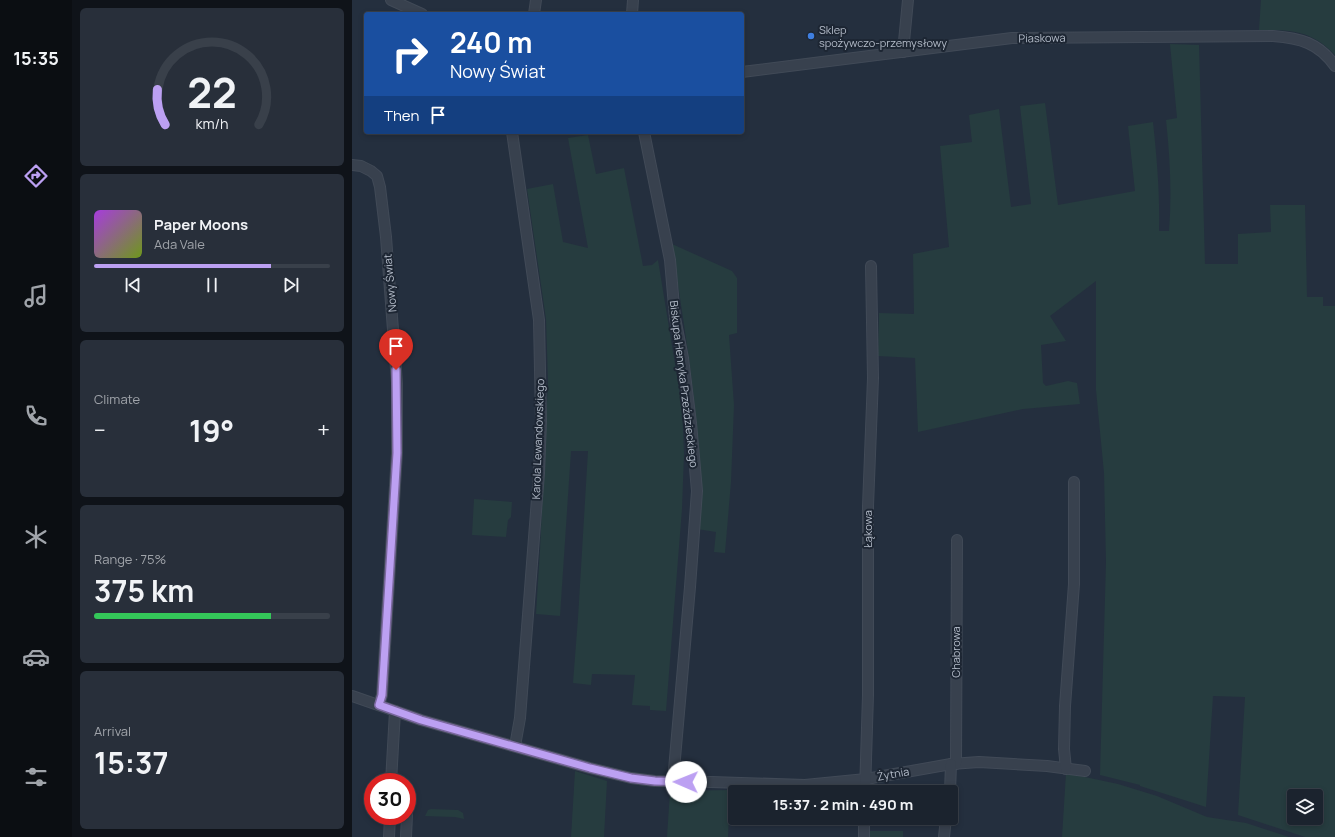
<!DOCTYPE html>
<meta charset="utf-8">
<style>
:root{--surface:#1b232e;--page:#282f3a;--text:#f1f3f6;--muted:#a0a4aa;--line:#39404a;--accent:#bca0f2}
body{margin:0;font-family:Manrope,sans-serif;background:var(--page);color:var(--text);height:100vh;display:flex;flex-direction:column;font-size:15px;white-space:nowrap}
*{box-sizing:border-box;margin:0}
p{font-size:13px;color:var(--muted)}
.icon{flex:none;width:22px;height:22px;fill:none;stroke:currentColor;stroke-width:2;stroke-linecap:round;stroke-linejoin:round}
.map{position:relative;flex:1;overflow:hidden}
.side{display:flex;flex-direction:column;gap:8px;padding:8px;background:#0f1319;width:280px}
.side>*{flex:none}
.hud{position:absolute;left:12px;top:12px;width:380px;height:122px;border-radius:4px;box-shadow:0 2px 6px #0003,0 0 0 1px var(--line);background:#1a4fa0;color:#fff;overflow:hidden}
.buttons{position:absolute;left:935px;top:789px;display:grid;gap:8px}
.buttons a{display:grid;place-items:center;width:36px;height:36px;border-radius:4px;background:var(--surface);box-shadow:0 2px 6px #0003,0 0 0 1px var(--line);font-size:20px}
.speed{position:absolute;left:12px;top:773px;display:flex;gap:8px;font-size:20px;font-weight:700;text-align:center}
.speed>*{display:grid;place-content:center;width:52px;height:52px;border-radius:50%;background:var(--surface);box-shadow:0 2px 6px #0003,0 0 0 1px var(--line);line-height:1}
.speed .limit{border:6px solid #d22;background:#fff;color:#111}
.pin{position:absolute;display:grid;place-items:center;width:34px;height:34px;color:#fff;margin:-41px -17px;border-radius:50% 50% 50% 0;rotate:-45deg;box-shadow:0 0 4px #0007}
.pin .icon{rotate:45deg}
.me{position:absolute;width:44px;margin:-22px;rotate:271deg;stroke-linejoin:round;filter:drop-shadow(0 0 3px #0008)}
.turn{display:flex;align-items:center;gap:14px;height:84px;padding:0 20px;font-size:18px}
.turn .icon{width:52px;height:52px;stroke-width:2.5}
.turn b{display:block;font-size:28px;line-height:34px}
.then{display:flex;align-items:center;height:38px;padding:0 20px;background:#0003;gap:8px;font-size:15px}
.big{font-size:30px;font-weight:700;line-height:1.1}
.side .widget{flex:1;display:flex;flex-direction:column;justify-content:center;gap:6px;min-width:0;padding:0 14px;border-radius:6px;background:var(--page)}
.side .dial{align-items:center;gap:0}
.dial svg{height:104px;overflow:visible;fill:none;stroke:var(--line);stroke-width:7;stroke-linecap:round;text-anchor:middle}
.dial text{fill:var(--text);stroke:none}
.song{display:flex;align-items:center;gap:12px}
.cover{width:48px;height:48px;border-radius:6px;background:linear-gradient(135deg,hsl(280 70% 55%),hsl(80 70% 35%))}
.played{height:4px;border-radius:2px;background:linear-gradient(90deg,var(--accent) 75%,var(--line) 75%)}
.keys{display:flex;justify-content:space-around;direction:ltr}
.heat{display:flex;justify-content:space-between;align-items:center;font-size:22px;direction:ltr}
.charge{height:6px;border-radius:3px;background:linear-gradient(90deg,#34c759 75%,var(--line) 0)}
.trip{position:absolute;left:376px;top:785px;width:230px;height:40px;border-radius:4px;background:var(--surface);box-shadow:0 2px 6px #0003,0 0 0 1px var(--line);font-weight:700;line-height:40px;text-align:center}
main{display:flex;flex:1;min-height:0}
.tab-bar{display:flex;flex-direction:column;width:72px;justify-content:space-around;align-items:center;background:#0b0e12;color:var(--muted)}
.tab-bar .icon{width:28px;height:28px}
.tab-bar .current{color:var(--accent)}
.tab-bar b{font-size:18px;color:var(--text)}
.map>svg:first-child{display:block}
.green{fill:#263c3f;fill-rule:evenodd}
.lines{fill:none;stroke-linecap:round;stroke-linejoin:round}
.minor-casing{stroke:#414a57;stroke-width:12}
.minor{stroke:#38414e;stroke-width:10}
.route-casing{stroke:#7a689d;stroke-width:10}
.route{stroke:#bca0f2;stroke-width:7}
.shop-dot{fill:#3f7fe0;stroke:#1d2633;stroke-width:1.5}
.labels{text-anchor:middle;stroke-width:4;stroke-linejoin:round;paint-order:stroke}
.poi-label{font-size:11px;fill:#b4bcc9;stroke:#1d2633;text-anchor:start}
.street-label{font-size:11px;fill:#b4bcc9;stroke:#1d2633}
</style>
<main>
<nav class="tab-bar">
<b>15:35</b>
<svg class="icon current" aria-label="directions" viewBox="0 0 24 24"><path d="M12 3l9 9-9 9-9-9zM9 14v-3h6M13 9l2 2-2 2"/></svg>
<svg class="icon" aria-label="music" viewBox="0 0 24 24"><path d="M9 18V5l10-2v13"/><circle cx="6" cy="18" r="3"/><circle cx="16" cy="16" r="3"/></svg>
<svg class="icon" aria-label="phone" viewBox="0 0 24 24"><path d="M5 4h4l2 5-3 2q2 4 5 5l2-3 5 2v4C11 20 4 13 5 4z"/></svg>
<svg class="icon" aria-label="climate" viewBox="0 0 24 24"><path d="M12 3v18M4 7l16 10M4 17L20 7"/></svg>
<svg class="icon" aria-label="car" viewBox="0 0 24 24"><path d="M5 17H2v-5l4-1 3-4h7l3 4 3 1v5h-3M9 17h6M6 11h13"/><circle cx="7" cy="17" r="2"/><circle cx="17" cy="17" r="2"/></svg>
<svg class="icon" aria-label="filters" viewBox="0 0 24 24"><path d="M4 7h16M4 17h16"/><circle cx="9" cy="7" r="2"/><circle cx="15" cy="17" r="2"/></svg>
</nav>
<section class="side">
<div class="widget dial"><svg viewBox="0 0 100 80">
<path d="M14 69A42 42 0 1 1 86 69"/>
<path d="M14 69A42 42 0 0 1 8 42" stroke="#bca0f2"/>
<text x="50" y="56" font-size="32" font-weight="700">22</text>
<text x="50" y="72" font-size="11">km/h</text>
</svg></div>
<div class="widget">
<div class="song"><i class="cover"></i><div><b>Paper Moons</b><p>Ada Vale</p></div></div>
<div class="played"></div>
<div class="keys"><svg class="icon" aria-label="previous" viewBox="0 0 24 24"><path d="M18 5L8 12l10 7zM5 5v14"/></svg><svg class="icon" aria-label="pause" viewBox="0 0 24 24"><path d="M8 5v14M16 5v14"/></svg><svg class="icon" aria-label="next" viewBox="0 0 24 24"><path d="M6 5l10 7-10 7zM19 5v14"/></svg></div>
</div>
<div class="widget"><p>Climate</p>
<div class="heat"><a>−</a><b class="big">19°</b><a>+</a></div>
</div>
<div class="widget"><p>Range · 75%</p><b class="big">375 km</b><div class="charge"></div></div>
<div class="widget"><p>Arrival</p><b class="big">15:37</b></div>
</section>
<div class="map">
<svg width="983" height="837" viewBox="0 0 983 837">
<rect width="100%" height="100%" fill="#242f3e"/>
<g class="green">
<path d="M909 0H983V55C959 30 940 30 907 30Z"/>
<path d="M818 44 847 45 853 264H886V234L919 232 918 205H953L955 297H971V306H983V837H953L886 815 893 697 861 696 854 807 788 786V785L748 775 754 562 752 473 744 390V281L698 316 714 341 689 345 691 383 694 386 716 381 725 383 728 404 671 409 566 432 563 358 526 356 527 313 562 314 561 254 597 247 588 146 620 142 617 115 647 109 659 207 679 204 668 106 693 103 706 205 783 191 776 126 801 122C805 159 808 195 807 231H817C820 194 818 157 814 120L825 118ZM942 796H964V818H942Z"/>
<polygon points="236,135 244,174 272,168 291,266 300,265 306,260 330,407 332,454 330,509 314,711 298,710 298,706 280,705 283,675 240,674 239,685 221,683 226,618 236,451 219,451 208,616 184,614 188,550 196,381 194,319 175,189 201,184 211,242 236,248 216,138"/>
<path d="M320 244 380 271 385 278V333L377 335 382 405 379 482 373 553 362 552 364 532 345 529C346 513 348 497 348 481 346 401 331 322 320 244Z"/>
<polygon points="122,499 160,502 159,517 156,520 154,537 120,535"/>
<polygon points="223,771 255,781 252,837 219,837"/>
<polygon points="714,773 766,784 805,796 855,817 894,823 937,837 710,837"/>
<polygon points="378,790 376,837 315,837 318,791"/>
<polygon points="79,809 106,810 111,813 112,819 103,817 73,816 76,810"/>
<rect x="515" y="831" width="36" height="6"/>
</g>
<g class="lines">
<defs>
<g id="minor">
<polyline points="39,0 70,14"/>
<polyline points="182,14 184,0"/>
<polyline points="280,14 281,0"/>
<polyline points="551,52 556,0"/>
<path d="M390 72 660 38 921 36C948 38 967 43 983 66"/>
<polyline points="160,132 187,320 189,421 187,473 168,718 163,746"/>
<polyline points="292,132 318,260 323,318 331,358 339,423 345,491 338,587 321,781"/>
<polyline points="0,165 9,166 19,171 25,176 28,187 34,237 45,383 45,453 30,695 27,705"/>
<polyline points="0,696 69,720 238,768 279,778 303,781 359,782 453,785 514,779 599,764 627,762 695,766 733,771"/>
<polyline points="604,764 605,540"/>
<polyline points="714,769 712,749 713,706 722,584 722,482"/>
<polyline points="39,782 43,711"/>
<polyline points="513,792 516,695 516,506 521,378 519,266"/>
<polyline points="598,792 599,764"/>
<polyline points="37,837 38,816"/>
<polyline points="54,837 55,815"/>
<polyline points="512,837 512,818"/>
<polyline points="592,837 594,818"/>
</g>
</defs>
<use href="#minor" class="minor-casing"/>
<use href="#minor" class="minor"/>
</g>
<g class="lines">
<defs>
<polyline id="route" points="44,370 45,453 30,695 27,705 69,720 238,768 279,778 303,781 334,782"/>
</defs>
<use href="#route" class="route-casing"/>
<use href="#route" class="route"/>
</g>
<circle class="shop-dot" cx="459" cy="36" r="4"/>
<g class="labels">
<g class="poi-label">
<text x="467" y="34">Sklep<tspan x="467" dy="13">spożywczo-przemysłowy</tspan></text>
</g>
<g class="street-label">
<text transform="translate(690 38) rotate(-1)" y="4">Piaskowa</text>
<text transform="translate(38 283) rotate(-95)" y="4">Nowy Świat</text>
<text transform="translate(332 384) rotate(83)" y="4">Biskupa Henryka Przeździeckiego</text>
<text transform="translate(186 439) rotate(-88)" y="4">Karola Lewandowskiego</text>
<text transform="translate(516 529) rotate(-90)" y="4">Łąkowa</text>
<text transform="translate(604 652) rotate(-90)" y="4">Chabrowa</text>
<text transform="translate(541 774) rotate(-10)" y="4">Żytnia</text>
</g>
</g>
</svg>
<div class="buttons">
<a><svg class="icon" aria-label="layers" viewBox="0 0 24 24"><path d="M12 4l9 5-9 5-9-5zM3 14l9 5 9-5"/></svg></a>
</div>
<div class="speed"><div class="limit">30</div></div>
<div class="pin" style="left:44px;top:370px;background:#d93025"><svg class="icon" aria-label="arrive" viewBox="0 0 24 24"><path d="M6 21V4h12l-3 4 3 4H6"/></svg></div>
<svg class="me" style="left:334px;top:782px" viewBox="-20 -20 40 40"><circle r="19" fill="#fff"/><path d="M0-13L10 11 0 6-10 11z" fill="#bca0f2"/></svg>
<div class="trip">15:37 · 2 min · 490 m</div>
<div class="hud">
<div class="turn"><svg class="icon" aria-label="right" viewBox="0 0 24 24"><path d="M7 20v-9h11M14 6l5 5-5 5"/></svg><div><b>240 m</b>Nowy Świat</div></div>
<div class="then">Then<svg class="icon" aria-label="arrive" viewBox="0 0 24 24"><path d="M6 21V4h12l-3 4 3 4H6"/></svg></div>
</div>
</div>
</main>
